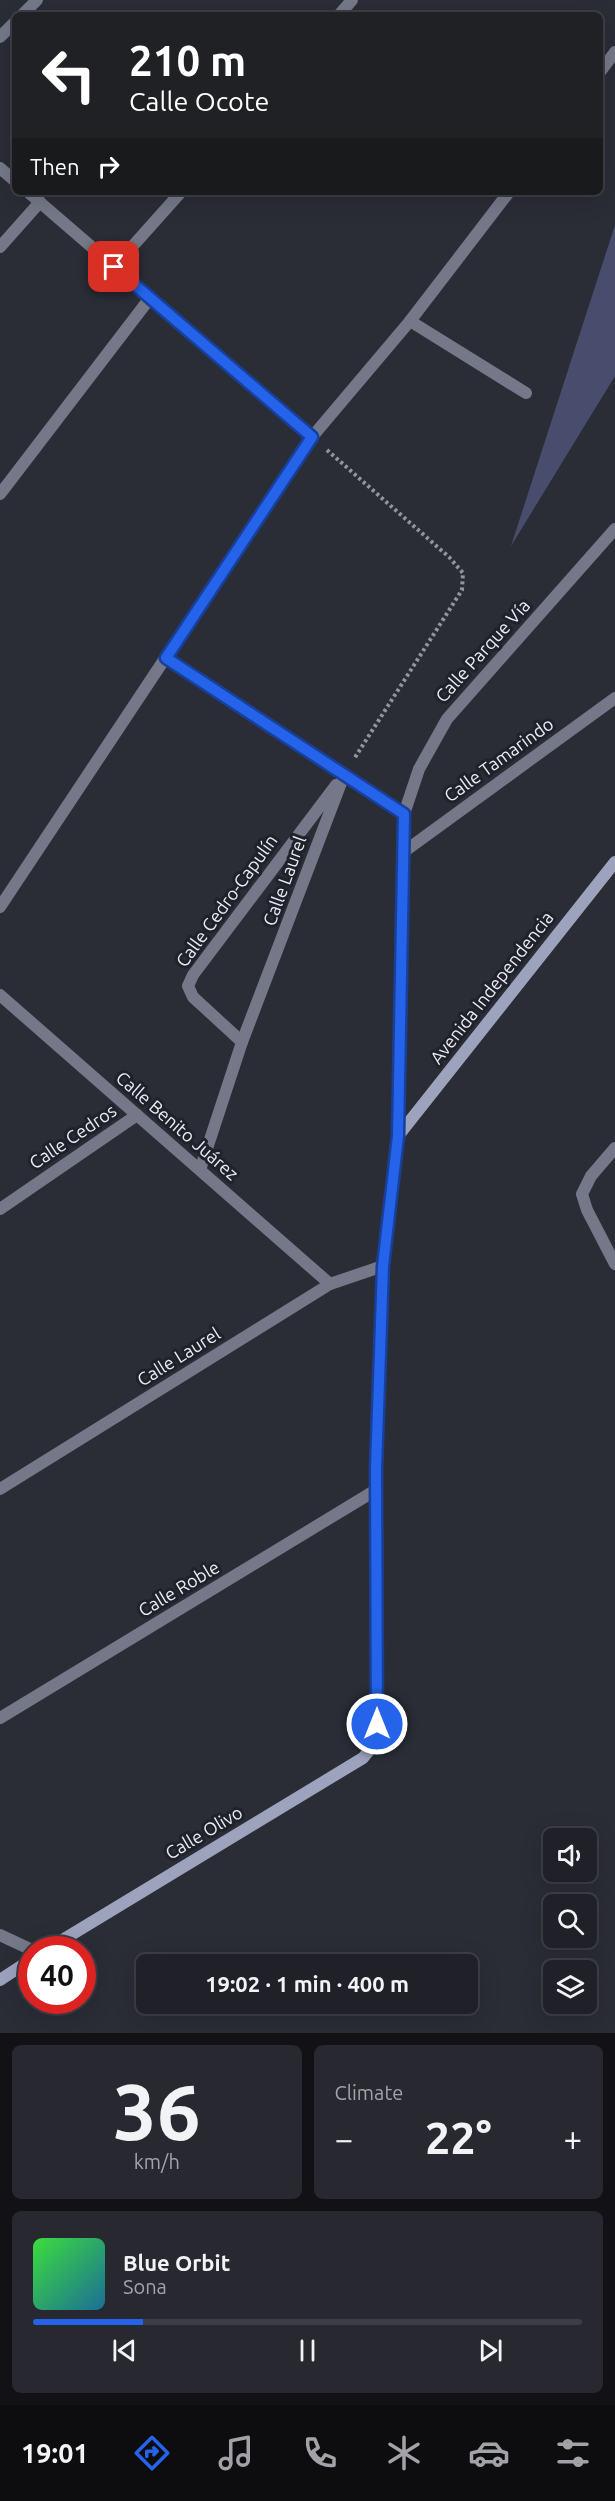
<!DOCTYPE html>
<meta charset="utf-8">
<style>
:root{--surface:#202128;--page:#282930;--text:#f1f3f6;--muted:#a2a3a8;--line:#3d3e45;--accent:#2563eb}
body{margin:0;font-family:Ubuntu,sans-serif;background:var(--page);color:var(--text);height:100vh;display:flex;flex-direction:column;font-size:22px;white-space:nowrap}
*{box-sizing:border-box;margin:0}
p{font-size:20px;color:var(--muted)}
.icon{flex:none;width:33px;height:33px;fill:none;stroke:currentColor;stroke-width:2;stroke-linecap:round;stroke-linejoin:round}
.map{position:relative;height:2033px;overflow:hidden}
.sheet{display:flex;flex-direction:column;gap:12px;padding:12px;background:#121216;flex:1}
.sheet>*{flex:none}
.hud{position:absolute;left:12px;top:12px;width:591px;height:183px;border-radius:9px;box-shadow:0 6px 24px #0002,0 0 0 2px var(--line);background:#202124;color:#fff;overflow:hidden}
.buttons{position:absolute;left:543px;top:1828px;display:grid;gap:12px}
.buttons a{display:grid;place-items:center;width:54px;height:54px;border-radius:9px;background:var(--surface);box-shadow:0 6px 24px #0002,0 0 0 2px var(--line);font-size:30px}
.speed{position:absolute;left:18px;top:1936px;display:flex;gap:12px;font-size:30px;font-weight:700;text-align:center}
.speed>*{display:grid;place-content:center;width:78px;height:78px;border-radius:50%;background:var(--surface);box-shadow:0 6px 24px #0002,0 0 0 2px var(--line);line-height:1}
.speed .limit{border:9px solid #d22;background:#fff;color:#111}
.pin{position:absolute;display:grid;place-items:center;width:51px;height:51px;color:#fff;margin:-26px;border-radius:12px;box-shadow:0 3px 9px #0006}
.me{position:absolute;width:66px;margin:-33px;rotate:0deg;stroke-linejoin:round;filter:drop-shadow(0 0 4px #0008)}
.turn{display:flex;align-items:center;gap:21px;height:126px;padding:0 18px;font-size:27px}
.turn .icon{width:78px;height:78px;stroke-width:2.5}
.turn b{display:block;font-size:42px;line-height:51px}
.then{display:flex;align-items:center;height:57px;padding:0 18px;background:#0003;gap:12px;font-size:22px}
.big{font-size:45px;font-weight:700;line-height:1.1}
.sheet .card{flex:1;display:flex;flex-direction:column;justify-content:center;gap:9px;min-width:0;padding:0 21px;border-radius:9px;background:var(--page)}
.sheet .dial{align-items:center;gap:0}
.dial b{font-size:78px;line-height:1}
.song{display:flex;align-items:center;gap:18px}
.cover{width:72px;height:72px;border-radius:9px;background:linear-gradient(135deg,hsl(120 70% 55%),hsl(200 70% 35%))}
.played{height:6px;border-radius:3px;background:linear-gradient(90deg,var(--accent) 20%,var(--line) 20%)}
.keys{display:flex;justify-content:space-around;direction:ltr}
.heat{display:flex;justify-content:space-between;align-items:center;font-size:33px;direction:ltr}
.sheet .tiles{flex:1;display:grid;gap:12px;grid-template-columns:1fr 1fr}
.card:last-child{grid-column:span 2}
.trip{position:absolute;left:136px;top:1954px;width:342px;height:60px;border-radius:9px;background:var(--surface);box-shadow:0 6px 24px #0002,0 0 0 2px var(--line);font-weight:700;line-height:60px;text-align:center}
.dock{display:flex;height:96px;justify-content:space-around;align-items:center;background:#0d0d10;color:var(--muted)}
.dock .icon{width:42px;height:42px}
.dock .on{color:var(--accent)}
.dock b{font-size:27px;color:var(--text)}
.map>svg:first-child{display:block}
.green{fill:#484d6d}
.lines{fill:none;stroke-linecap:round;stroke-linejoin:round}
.path{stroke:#93959d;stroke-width:4;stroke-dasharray:3 3;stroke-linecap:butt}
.street{stroke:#747888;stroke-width:12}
.secondary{stroke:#9da2bd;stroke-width:12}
.route-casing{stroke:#184099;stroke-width:15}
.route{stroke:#2563eb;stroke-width:10}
.labels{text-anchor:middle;stroke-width:6;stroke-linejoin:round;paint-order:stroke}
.street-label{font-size:18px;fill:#ecedf4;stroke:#20222b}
</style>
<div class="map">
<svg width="615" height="2033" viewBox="0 0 615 2033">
<rect width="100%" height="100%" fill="#2a2c36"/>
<polygon class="green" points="615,225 615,376 511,546"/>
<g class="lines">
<polyline class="path" points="327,450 449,557 463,573 462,590 354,759"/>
<g class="street">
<polyline points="22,15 37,0"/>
<polyline points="339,15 352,0"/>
<polyline points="0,37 15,22"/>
<polyline points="600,72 615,52"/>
<polyline points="0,168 15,181"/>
<polyline points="28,192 312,437"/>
<polyline points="0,247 40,202"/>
<polyline points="114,267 181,192"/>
<polyline points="410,321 526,393"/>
<polyline points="0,494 150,298"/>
<polyline points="166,658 404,814"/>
<polyline points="405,851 615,698"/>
<polyline points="0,907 312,437 410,321 509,192"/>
<polyline points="0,995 330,1284"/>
<polyline points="242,1042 193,997 188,986 193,975 336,785"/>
<polyline points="398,1136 404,814 419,769 447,719 615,529"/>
<polyline points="615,1148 591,1176 582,1194 587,1210 615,1264"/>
<polyline points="200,1170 242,1042 344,775"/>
<polyline points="0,1209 137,1115"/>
<polyline points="0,1489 330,1284 383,1266"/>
<polyline points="0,1718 376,1490"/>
<polyline points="0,1935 32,1950"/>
</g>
<g class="secondary">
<polyline points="46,1950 363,1758 376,1742 376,1490 383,1266 398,1136 615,862"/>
<polyline points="0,1980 32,1959"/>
</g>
</g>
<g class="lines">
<defs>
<polyline id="route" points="114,267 312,437 166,658 404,814 398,1136 383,1266 376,1468 377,1724"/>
</defs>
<use href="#route" class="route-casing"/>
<use href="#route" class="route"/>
</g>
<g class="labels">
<g class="street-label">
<text transform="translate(483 651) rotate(-48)" y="6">Calle Parque Vía</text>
<text transform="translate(499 760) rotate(-36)" y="6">Calle Tamarindo</text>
<text transform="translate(285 881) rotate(-70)" y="6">Calle Laurel</text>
<text transform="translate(227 901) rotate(-54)" y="6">Calle Cedro-Capulín</text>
<text transform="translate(492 988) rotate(-52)" y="6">Avenida Independencia</text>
<text transform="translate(177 1126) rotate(41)" y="6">Calle Benito Juárez</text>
<text transform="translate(73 1137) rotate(-34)" y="6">Calle Cedros</text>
<text transform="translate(179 1357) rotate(-32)" y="6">Calle Laurel</text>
<text transform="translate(179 1589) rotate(-31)" y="6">Calle Roble</text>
<text transform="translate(204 1833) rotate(-31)" y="6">Calle Olivo</text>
</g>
</g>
</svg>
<div class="buttons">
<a><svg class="icon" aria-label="sound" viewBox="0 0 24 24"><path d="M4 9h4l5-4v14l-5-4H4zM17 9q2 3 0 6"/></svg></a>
<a><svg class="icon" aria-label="search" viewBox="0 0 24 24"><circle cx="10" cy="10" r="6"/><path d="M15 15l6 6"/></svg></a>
<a><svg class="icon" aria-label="layers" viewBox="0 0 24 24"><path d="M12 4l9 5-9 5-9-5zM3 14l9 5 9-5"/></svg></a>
</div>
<div class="speed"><div class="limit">40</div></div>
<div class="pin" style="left:114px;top:267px;background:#d93025"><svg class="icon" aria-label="arrive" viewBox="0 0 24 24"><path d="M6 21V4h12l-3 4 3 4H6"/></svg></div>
<svg class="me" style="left:377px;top:1724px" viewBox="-20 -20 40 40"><circle r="17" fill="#2563eb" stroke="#fff" stroke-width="3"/><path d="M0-11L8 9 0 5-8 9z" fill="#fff"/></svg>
<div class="trip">19:02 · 1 min · 400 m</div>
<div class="hud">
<div class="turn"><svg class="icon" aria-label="left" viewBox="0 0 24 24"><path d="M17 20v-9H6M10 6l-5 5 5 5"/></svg><div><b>210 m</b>Calle Ocote</div></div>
<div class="then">Then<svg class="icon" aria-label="right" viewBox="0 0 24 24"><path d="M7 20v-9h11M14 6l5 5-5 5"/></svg></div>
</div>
</div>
<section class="sheet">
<div class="tiles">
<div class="card dial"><b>36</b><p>km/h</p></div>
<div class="card"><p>Climate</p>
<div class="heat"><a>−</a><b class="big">22°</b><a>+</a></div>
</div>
<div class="card">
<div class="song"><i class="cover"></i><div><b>Blue Orbit</b><p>Sona</p></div></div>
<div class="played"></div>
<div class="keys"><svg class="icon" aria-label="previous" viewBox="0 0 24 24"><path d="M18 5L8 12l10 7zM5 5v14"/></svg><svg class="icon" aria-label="pause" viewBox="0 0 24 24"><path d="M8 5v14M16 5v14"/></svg><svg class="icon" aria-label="next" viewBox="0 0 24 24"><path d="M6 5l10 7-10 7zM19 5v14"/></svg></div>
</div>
</div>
</section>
<nav class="dock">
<b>19:01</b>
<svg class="icon on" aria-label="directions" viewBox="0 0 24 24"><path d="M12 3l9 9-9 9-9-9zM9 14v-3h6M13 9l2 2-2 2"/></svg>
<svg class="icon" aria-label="music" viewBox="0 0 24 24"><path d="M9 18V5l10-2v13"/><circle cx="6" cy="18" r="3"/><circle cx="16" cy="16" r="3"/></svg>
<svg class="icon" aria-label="phone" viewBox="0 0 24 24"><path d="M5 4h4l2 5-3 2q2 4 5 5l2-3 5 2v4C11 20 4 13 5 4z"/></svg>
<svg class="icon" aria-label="climate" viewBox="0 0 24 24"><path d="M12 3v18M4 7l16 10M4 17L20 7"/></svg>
<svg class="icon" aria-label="car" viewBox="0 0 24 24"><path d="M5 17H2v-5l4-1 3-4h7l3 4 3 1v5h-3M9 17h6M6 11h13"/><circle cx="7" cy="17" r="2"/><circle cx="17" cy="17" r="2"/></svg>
<svg class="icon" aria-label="filters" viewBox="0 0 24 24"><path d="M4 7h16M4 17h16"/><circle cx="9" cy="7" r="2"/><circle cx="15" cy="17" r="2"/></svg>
</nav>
